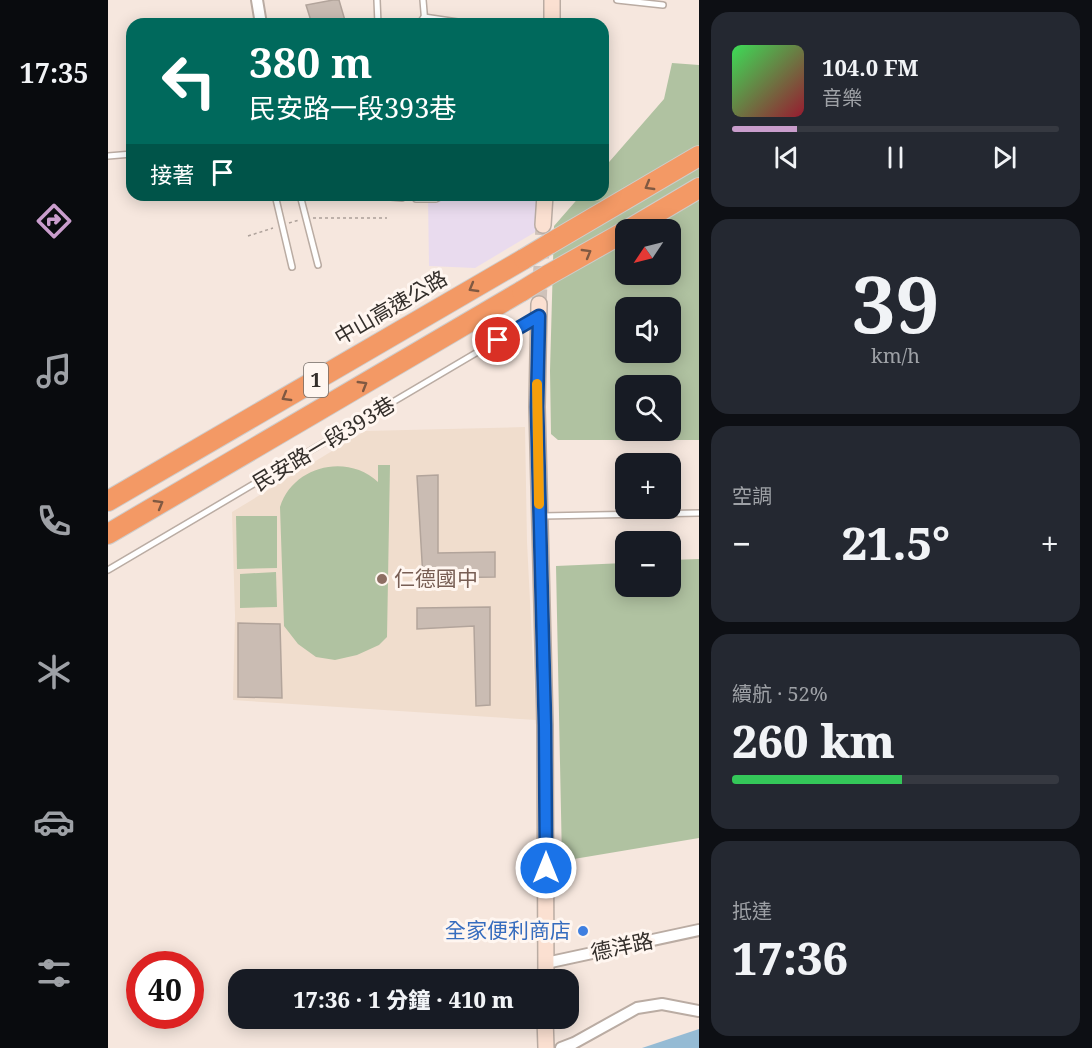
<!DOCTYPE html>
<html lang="zh-TW">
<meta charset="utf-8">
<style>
:root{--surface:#171b24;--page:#242831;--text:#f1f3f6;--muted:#9ea1a6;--line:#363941;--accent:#c99dcc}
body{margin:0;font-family:"Noto Serif","Noto Sans TC",serif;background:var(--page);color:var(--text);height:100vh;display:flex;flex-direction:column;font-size:22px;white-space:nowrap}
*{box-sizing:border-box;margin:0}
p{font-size:20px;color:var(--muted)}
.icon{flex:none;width:33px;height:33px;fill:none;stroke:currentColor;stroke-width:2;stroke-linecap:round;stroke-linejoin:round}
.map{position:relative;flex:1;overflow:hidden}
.drawer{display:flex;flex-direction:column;gap:12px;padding:12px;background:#0d0f14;width:393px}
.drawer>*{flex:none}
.hud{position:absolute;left:18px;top:18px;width:483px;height:183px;border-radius:18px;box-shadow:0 3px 15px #0003;background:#00695c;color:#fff;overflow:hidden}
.needle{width:39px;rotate:235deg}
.buttons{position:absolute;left:507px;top:219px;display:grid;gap:12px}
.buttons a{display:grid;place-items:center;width:66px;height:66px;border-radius:12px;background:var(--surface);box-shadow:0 3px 15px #0003;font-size:30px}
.speed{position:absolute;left:18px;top:951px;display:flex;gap:12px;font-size:30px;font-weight:700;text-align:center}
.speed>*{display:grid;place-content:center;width:78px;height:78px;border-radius:50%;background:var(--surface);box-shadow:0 3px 15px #0003;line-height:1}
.speed .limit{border:9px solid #d22;background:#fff;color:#111}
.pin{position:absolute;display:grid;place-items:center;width:51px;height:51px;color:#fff;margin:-26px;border:3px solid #fff;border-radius:50%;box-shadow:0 2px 6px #0007}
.me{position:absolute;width:66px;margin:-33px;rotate:0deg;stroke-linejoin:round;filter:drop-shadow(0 0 4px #0008)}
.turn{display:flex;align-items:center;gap:21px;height:126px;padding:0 24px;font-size:27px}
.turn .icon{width:78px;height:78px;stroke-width:2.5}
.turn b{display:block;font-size:42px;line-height:51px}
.then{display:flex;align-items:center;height:57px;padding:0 24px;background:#0003;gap:12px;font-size:22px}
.big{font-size:45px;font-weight:800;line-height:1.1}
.drawer .widget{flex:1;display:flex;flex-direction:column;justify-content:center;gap:9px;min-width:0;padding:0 21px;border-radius:18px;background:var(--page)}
.drawer .dial{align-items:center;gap:0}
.dial b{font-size:78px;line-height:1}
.song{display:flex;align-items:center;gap:18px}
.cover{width:72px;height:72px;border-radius:9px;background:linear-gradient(135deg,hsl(130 70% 55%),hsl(350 70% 35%))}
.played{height:6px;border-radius:3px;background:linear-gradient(90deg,var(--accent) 20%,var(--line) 20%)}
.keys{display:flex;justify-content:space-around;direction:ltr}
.heat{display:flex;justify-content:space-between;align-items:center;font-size:33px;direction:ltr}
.charge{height:9px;border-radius:4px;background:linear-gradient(90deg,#34c759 52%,var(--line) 0)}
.trip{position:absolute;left:120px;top:969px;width:351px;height:60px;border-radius:18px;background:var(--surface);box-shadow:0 3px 15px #0003;font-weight:800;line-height:60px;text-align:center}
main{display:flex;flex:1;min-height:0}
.tabs{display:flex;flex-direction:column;width:108px;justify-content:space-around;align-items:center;background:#090b0e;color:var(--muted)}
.tabs .icon{width:42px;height:42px}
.tabs .current{color:var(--accent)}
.tabs b{font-size:27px;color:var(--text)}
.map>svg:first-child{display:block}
.industrial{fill:#e9dbee}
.education{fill:#f0ddcd}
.green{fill:#b0c2a1;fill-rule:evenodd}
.water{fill:#95bbd4}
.building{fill:#cabcb3;stroke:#b2a49b;stroke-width:1.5}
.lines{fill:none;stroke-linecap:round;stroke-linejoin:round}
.secondary-tunnel{stroke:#cfc2ba;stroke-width:15;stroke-dasharray:15 8;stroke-linecap:butt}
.lane-casing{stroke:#baaca3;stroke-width:8}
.street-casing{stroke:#baaca3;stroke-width:14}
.secondary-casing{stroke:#baaca3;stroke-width:18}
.highway-casing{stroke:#cecdcc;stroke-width:22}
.path{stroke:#ada19a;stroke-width:1.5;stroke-dasharray:3 3;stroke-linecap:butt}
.lane{stroke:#fff;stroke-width:5}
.street{stroke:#fff;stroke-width:10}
.secondary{stroke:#fbe0d1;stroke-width:15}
.highway{stroke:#f39965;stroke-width:20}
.highway-bridge-casing{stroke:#cecdcc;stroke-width:22;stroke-linecap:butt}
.highway-bridge{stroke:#f39965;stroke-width:20}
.oneway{stroke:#805942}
.route-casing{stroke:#114b97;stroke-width:15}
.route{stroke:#1a73e8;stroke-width:10}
.slow{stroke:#f59e0b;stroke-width:10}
.education-dot{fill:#8d6e63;stroke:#fff6f0;stroke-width:2}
.shop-dot{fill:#3f7fe0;stroke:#fff6f0;stroke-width:2}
.labels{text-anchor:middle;stroke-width:6;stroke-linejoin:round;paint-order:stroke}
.shield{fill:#fff6f0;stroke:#716b66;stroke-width:1.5}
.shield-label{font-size:20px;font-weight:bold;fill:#342f2b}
.street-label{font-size:21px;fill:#342f2b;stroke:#fff6f0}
.education-label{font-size:21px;fill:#785e54;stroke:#fff6f0;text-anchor:start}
.shop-label{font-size:21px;fill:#366cbe;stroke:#fff6f0;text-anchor:end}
</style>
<main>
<nav class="tabs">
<b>17:35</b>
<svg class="icon current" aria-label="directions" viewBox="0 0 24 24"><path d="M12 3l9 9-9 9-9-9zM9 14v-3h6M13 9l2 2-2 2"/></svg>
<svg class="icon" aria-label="music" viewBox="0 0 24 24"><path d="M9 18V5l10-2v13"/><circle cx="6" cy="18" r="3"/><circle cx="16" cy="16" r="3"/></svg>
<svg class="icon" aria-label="phone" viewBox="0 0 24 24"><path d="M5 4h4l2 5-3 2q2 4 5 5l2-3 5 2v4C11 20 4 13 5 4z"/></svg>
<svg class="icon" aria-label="climate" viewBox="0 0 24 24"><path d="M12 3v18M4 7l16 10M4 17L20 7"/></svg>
<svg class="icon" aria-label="car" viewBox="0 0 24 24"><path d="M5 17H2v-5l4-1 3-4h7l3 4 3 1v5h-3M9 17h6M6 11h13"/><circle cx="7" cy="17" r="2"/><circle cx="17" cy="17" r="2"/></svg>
<svg class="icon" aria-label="filters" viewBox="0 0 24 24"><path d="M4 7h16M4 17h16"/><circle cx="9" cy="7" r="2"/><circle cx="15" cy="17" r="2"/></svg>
</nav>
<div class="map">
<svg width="591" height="1048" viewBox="0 0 591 1048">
<rect width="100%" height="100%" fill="#f6e7de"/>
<polygon class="industrial" points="320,195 433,195 429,231 367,268 321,266"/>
<polygon class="education" points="417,427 419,542 428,720 125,700 127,616 124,512 257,431"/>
<g class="green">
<path d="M564 63 591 65V440H450L443 434 442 371 446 226 473 195H495V169L556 99ZM518 230H562V274H518ZM518 308H562V352H518ZM518 386H562V430H518Z"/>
<path d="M270 465H282L279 637 271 645 249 655 227 660 208 657 190 644 176 626 172 507C185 466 239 453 270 482Z"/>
<polygon points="128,516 169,516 169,568 129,569"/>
<polygon points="591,559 591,838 454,861 448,566 517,563 518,586 562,586 563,560"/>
<polygon points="168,572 169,607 132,608 132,574"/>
</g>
<polygon class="water" points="591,1029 591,1048 534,1048"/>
<g class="building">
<polygon points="225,0 231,0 238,24 204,24 198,5"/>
<polygon points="330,475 330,553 387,552 387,577 315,578 309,476"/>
<polygon points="382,607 382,705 368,706 366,626 309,629 309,608"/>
<polygon points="130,623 172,624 174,698 130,697"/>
</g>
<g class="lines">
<polyline class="secondary-tunnel" points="431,304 435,225"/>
<defs>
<g id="lane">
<polyline points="269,0 270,24"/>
<polyline points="315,0 317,24"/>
<polyline points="509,0 555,5"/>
<polyline points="311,24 316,17 363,24"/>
<polyline points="0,156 24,154"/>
<polyline points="192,195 210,265"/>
<polyline points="260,195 294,198"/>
<polyline points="168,199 184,267"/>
<polyline points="308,199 328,199 336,195"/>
<polyline points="434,516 591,513"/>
<polyline points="0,570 429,317"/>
</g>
<g id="street">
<polyline points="149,0 153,24"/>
<polyline points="438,963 591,930"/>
<polyline points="453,1048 466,1043 529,1008 554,1004 591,1011"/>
</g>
<g id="secondary">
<polyline points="444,24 444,0"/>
<polyline points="435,225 437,195"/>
<polyline points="431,304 429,407 437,725 438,980"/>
<polyline points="437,1018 438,1048"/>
</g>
<g id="highway">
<polyline points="520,230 591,188"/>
<polyline points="441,244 591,156"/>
<polyline points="440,275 518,231"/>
<polyline points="0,501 416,259"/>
<polyline points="0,534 414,291"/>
</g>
</defs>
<use href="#lane" class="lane-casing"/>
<use href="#street" class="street-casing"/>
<use href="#secondary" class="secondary-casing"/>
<use href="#highway" class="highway-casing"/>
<g class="path">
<polyline points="205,218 279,218"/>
<polyline points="181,223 191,220"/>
<polyline points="140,236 165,228"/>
</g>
<use href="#lane" class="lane"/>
<use href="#street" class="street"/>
<use href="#secondary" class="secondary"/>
<use href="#highway" class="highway"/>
<defs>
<g id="highway-bridge">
<polyline points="416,259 441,244"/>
<polyline points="414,291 440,275"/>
</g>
</defs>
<use href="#highway-bridge" class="highway-bridge-casing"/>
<use href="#highway-bridge" class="highway-bridge"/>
</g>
<defs><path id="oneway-chevron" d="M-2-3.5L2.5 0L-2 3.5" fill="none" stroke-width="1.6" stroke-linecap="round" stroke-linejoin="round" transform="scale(1.5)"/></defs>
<g class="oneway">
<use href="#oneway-chevron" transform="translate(541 186) rotate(150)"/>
<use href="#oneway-chevron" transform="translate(479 253) rotate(-30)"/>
<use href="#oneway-chevron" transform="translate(365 288) rotate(150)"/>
<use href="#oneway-chevron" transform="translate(255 385) rotate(-31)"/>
<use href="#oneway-chevron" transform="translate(178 397) rotate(150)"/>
<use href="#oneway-chevron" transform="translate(51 504) rotate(-30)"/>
</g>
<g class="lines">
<defs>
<polyline id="route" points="390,340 431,316 429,407 437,725 438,868"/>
</defs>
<use href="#route" class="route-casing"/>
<use href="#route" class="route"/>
<polyline class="slow" points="429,384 431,504"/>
</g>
<circle class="education-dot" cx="274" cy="579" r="6"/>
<circle class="shop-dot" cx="475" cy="931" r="6"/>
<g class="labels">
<rect class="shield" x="196" y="363" width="24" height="34" rx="4.5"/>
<g class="shield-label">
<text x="208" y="387">1</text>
</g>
<g class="street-label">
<text transform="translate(283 308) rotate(-30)" y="7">中山高速公路</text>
<text transform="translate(216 444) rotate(-31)" y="7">民安路一段393巷</text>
<text transform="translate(514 947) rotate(-12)" y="7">德洋路</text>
</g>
<g class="education-label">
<text x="286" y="586">仁德國中</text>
</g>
<g class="shop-label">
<text x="463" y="938">全家便利商店</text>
</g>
</g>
</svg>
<div class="buttons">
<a><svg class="needle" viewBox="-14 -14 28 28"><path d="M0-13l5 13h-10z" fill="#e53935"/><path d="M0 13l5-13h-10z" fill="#9ea1a6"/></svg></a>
<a><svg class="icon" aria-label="sound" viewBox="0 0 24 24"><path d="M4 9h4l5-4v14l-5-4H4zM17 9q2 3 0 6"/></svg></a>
<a><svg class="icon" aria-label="search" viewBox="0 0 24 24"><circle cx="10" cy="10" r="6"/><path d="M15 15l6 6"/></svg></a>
<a>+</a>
<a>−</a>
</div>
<div class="speed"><div class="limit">40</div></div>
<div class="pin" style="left:390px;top:340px;background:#d93025"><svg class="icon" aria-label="arrive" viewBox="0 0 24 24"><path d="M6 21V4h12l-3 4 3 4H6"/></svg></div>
<svg class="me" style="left:438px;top:868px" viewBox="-20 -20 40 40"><circle r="17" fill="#1a73e8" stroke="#fff" stroke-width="3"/><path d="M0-11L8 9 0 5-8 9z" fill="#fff"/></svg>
<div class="trip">17:36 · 1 分鐘 · 410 m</div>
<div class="hud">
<div class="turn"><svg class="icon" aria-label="left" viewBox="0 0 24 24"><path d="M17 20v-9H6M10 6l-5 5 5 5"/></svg><div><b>380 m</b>民安路一段393巷</div></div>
<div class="then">接著<svg class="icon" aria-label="arrive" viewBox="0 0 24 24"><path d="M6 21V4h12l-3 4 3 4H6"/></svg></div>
</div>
</div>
<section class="drawer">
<div class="widget">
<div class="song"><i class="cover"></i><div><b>104.0 FM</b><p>音樂</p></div></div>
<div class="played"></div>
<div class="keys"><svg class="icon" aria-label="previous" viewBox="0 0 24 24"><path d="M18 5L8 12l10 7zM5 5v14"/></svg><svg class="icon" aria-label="pause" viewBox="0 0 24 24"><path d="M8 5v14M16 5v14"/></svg><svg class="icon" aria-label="next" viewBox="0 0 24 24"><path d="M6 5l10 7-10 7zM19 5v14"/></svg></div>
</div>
<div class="widget dial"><b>39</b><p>km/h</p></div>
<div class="widget"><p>空調</p>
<div class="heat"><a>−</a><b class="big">21.5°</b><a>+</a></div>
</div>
<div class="widget"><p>續航 · 52%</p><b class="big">260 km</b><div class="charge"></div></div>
<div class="widget"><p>抵達</p><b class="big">17:36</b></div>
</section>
</main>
